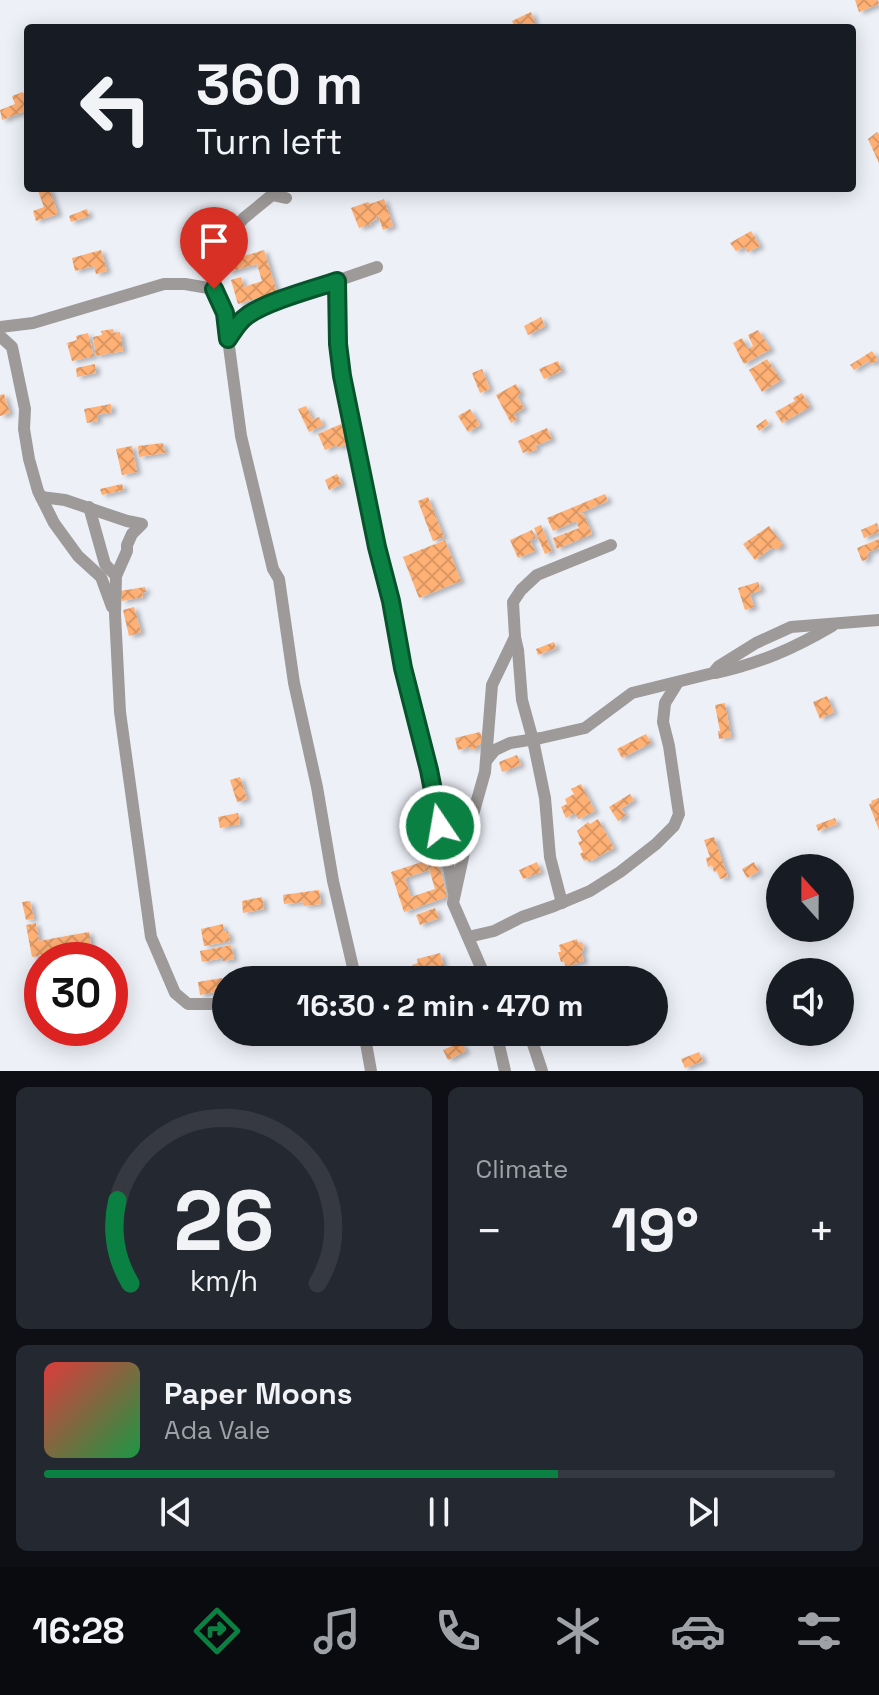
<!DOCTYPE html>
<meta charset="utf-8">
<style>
:root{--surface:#171b24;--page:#242831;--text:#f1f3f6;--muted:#9ea1a6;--line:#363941;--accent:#0b8043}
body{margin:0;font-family:"Space Grotesk",sans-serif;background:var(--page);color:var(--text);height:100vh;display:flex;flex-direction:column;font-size:30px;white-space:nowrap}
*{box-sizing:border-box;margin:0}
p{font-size:26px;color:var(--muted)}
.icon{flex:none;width:44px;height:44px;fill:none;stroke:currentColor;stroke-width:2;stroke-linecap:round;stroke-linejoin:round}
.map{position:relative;height:1071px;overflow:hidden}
.drawer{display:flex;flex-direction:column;gap:16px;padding:16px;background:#0d0f14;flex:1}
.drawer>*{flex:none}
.hud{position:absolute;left:24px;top:24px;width:832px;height:168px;border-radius:8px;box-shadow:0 4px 20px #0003;background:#171b24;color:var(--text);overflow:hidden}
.needle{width:52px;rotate:339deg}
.fabs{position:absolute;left:766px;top:854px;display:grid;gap:16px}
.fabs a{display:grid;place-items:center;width:88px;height:88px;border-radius:50%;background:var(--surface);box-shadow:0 4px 20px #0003;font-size:40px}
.speed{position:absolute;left:24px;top:942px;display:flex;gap:16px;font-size:40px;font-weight:700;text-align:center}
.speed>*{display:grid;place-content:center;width:104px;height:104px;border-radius:50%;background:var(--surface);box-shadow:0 4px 20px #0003;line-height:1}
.speed .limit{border:12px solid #d22;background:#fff;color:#111}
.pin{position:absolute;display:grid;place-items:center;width:68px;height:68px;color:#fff;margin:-82px -34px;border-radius:50% 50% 50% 0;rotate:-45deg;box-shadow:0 0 8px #0007}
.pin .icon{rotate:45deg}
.me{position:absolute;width:88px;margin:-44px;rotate:348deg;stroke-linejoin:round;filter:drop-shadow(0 0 6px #0008)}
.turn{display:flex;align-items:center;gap:28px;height:168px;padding:0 40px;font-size:36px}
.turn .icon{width:104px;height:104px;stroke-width:2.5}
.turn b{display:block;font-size:56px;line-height:68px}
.big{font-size:60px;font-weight:700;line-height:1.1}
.drawer .tile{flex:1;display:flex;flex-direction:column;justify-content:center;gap:12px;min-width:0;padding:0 28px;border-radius:12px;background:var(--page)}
.drawer .dial{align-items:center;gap:0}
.dial svg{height:208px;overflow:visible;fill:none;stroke:var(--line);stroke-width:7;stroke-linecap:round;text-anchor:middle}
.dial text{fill:var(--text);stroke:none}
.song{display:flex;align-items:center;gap:24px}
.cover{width:96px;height:96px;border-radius:12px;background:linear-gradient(135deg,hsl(0 70% 55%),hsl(140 70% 35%))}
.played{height:8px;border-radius:4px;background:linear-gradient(90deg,var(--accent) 65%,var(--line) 65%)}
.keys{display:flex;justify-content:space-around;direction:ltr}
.heat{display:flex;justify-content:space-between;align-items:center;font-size:44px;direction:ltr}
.drawer .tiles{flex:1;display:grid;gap:16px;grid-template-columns:1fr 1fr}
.tile:last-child{grid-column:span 2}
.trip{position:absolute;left:212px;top:966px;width:456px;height:80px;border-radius:40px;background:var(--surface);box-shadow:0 4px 20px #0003;font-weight:700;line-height:80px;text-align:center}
.tab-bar{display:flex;height:128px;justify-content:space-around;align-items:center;background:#090b0e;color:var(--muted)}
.tab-bar .icon{width:56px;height:56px}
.tab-bar .on{color:var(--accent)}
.tab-bar b{font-size:36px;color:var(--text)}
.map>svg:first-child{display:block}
.building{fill:url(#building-cross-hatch);filter:url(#shadow)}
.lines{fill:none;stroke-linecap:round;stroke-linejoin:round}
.street{stroke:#9e9a99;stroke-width:12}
.route-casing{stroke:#07532c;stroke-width:20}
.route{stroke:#0b8043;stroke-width:14}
</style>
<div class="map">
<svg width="879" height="1071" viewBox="0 0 879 1071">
<defs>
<pattern id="building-cross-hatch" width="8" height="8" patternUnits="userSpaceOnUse" patternTransform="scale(2)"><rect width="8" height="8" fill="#ffb074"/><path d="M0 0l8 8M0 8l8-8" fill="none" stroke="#da9764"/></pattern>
<filter id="shadow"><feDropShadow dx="4.5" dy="2.5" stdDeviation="2" flood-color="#0004"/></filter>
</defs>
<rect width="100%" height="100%" fill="#eef0f8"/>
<g class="building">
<polygon points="855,0 878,0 879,4 859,12"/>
<polygon points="531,12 535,23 523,28 515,28 512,21"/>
<polygon points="23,92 28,104 28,110 2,120 0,110 15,104 12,96"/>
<polygon points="877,132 879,134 879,163 868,139"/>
<polygon points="37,188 49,188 58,214 36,221 33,211 44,207"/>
<polygon points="384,199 393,226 383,230 378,215 376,216 377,219 370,222 371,224 359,228 351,208 368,202 370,204"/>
<polygon points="87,209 89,216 71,222 69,216"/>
<polygon points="751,231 760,246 748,252 745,247 736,251 730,243"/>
<polygon points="101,250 107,271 96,274 94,266 75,271 72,258"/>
<polygon points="264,250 277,292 238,304 231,280 241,277 244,287 262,281 257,264 229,272 225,262"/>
<polygon points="541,317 545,326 528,335 524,326"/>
<polygon points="113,329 114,333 120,332 123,351 96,356 93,337 102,335 101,331"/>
<polygon points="758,330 771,349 744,364 733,343 742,338 748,349 753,346 748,335"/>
<polygon points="88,333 94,356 72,361 67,343 77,340 76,336"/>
<polygon points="872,351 878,360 871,364 869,361 854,370 850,365"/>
<polygon points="767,359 781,380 762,392 749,370"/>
<polygon points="558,361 562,371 544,379 539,369"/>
<polygon points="95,364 96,373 77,377 76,368"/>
<polygon points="482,369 490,389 480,393 472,373"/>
<polygon points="516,384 521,393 517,396 524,408 514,414 517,419 511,423 496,395"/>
<polygon points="802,393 810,407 782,423 775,412 795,401 793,398"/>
<polygon points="4,394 10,413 0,416 0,395"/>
<polygon points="111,404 112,412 97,415 98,421 87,423 84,409"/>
<polygon points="306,406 313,420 319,417 323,425 309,432 298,409"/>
<polygon points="470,409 480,425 468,432 458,416"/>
<polygon points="766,419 769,424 759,431 756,426"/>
<polygon points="341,424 349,443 338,448 337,445 325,450 318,434"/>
<polygon points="547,428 552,439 535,446 537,449 528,453 527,451 523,453 518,441"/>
<polygon points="163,443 165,453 139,457 138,446"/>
<polygon points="132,446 137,472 122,475 116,449"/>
<polygon points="337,474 342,484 329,490 325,480"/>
<polygon points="122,484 124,490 102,495 100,489"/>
<polygon points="605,494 608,501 573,516 583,513 592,534 557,549 553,538 579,528 576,521 553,531 547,518"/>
<polygon points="428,497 444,537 433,541 418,501"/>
<polygon points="877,523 879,532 864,538 861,530"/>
<polygon points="541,525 552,551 545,554 534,528"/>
<polygon points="769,526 783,545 776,550 773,547 755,560 743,544"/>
<polygon points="532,530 536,538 530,540 535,551 518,558 510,540"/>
<polygon points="879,539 879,548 868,552 869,555 866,555 868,559 862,561 857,548"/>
<polygon points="445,540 461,581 419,598 403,557"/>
<polygon points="758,582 761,590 750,594 754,607 745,610 738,588"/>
<polygon points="145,587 146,592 142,593 143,597 122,601 120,591"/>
<polygon points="134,607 141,632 129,636 123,610"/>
<polygon points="554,642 556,648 538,655 536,649"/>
<polygon points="827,696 834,712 820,719 813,702"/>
<polygon points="725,703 731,737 719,739 718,731 720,731 715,705"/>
<polygon points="480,732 483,743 477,745 477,748 471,750 470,747 458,750 455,738"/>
<polygon points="646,734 651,743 622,758 617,749"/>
<polygon points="517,755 521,765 502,772 499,762"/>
<polygon points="240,777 247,799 237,802 230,780"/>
<polygon points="581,784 595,811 579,819 575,813 566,818 561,807 567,804 565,799 574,794 571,789"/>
<polygon points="630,794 634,800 621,809 626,815 618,821 609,807"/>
<polygon points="879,798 879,830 869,804 872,803 871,801"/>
<polygon points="238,813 240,824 220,828 218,817"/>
<polygon points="835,818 837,824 818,831 816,825"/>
<polygon points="598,819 614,848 589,862 588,859 584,861 580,854 583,852 578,842 582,841 577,831 588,822 590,824"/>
<polygon points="714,837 728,877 720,879 717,871 714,872 712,865 708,867 706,858 710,857 704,840"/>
<polygon points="436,852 447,897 404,912 391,872 425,861 429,870 405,878 411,897 435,889 425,855"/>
<polygon points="537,862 541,872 523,879 519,870"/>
<polygon points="754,862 759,871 747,878 742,869"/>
<polygon points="319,890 321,904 304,906 304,902 284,904 283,895"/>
<polygon points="262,897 264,909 243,913 242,901"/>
<polygon points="30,901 34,919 26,920 22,902"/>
<polygon points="435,908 439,918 420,925 416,915"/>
<polygon points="36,923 39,941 89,932 91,946 32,957 26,925"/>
<polygon points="223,924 224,932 228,931 230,941 204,946 201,929"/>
<polygon points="577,939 578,943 582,942 584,950 581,951 584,961 566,967 564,961 561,962 558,952 561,952 559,945"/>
<polygon points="231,945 234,959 223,961 223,958 202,962 200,951"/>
<polygon points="440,953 444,966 422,972 424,980 416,980 412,965 418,963 417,959"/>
<polygon points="222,978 224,990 200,995 198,982"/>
<polygon points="461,1042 466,1051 448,1060 443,1050"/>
<polygon points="699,1052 703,1061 685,1068 681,1059"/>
</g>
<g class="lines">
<g class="street">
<polyline points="337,281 338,344 342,376 377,547 391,601 403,668 429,770 454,893"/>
<polyline points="0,327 33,323 164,284 185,284 214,289"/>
<polyline points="0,336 12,347 25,409 24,429 29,459 38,491 54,523 78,556 101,577 112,607"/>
<polyline points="228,339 225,313 214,289 215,258 226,238 244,218 272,195 286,198"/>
<polyline points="41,497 65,500 127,521 142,524 132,534 127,545 127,551 116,576 115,614 120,712 151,937 175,993 188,1004 226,1004"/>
<polyline points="89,507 105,564 116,576"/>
<polyline points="515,637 518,650 522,700 533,740 545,798 550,857 562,903"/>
<path d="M716 673C760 663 793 649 832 626"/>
<polyline points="486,761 495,750 510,743 541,738 585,728 632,693 713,673 719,666 756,643 791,627 879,620"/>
<polyline points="468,937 494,931 522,917 554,906 590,891 620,872 656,844 674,826 679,814 669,746 663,722 665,703 678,682"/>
<polyline points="317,980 339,978 342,980"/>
<path d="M351 980 354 972 333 881 317 787 294 683 279 579 273 569 241 436 228 339C238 325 246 316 261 307L377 267"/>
<polyline points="490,980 483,972 453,903 470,825 485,772 492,685 515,637 513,602 521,590 537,575 611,545"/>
<polyline points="364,1032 371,1071"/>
<polyline points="496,1032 505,1071"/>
<polyline points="529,1032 542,1071"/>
</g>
</g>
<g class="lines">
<defs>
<path id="route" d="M214 289 225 313 228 339C234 330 239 321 248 315 268 301 313 289 337 281L338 344 342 376 377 547 391 601 403 668 429 770 440 826"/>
</defs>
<use href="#route" class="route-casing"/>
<use href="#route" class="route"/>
</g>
</svg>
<div class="fabs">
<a><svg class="needle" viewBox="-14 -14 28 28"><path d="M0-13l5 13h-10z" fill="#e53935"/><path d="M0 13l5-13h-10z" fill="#9ea1a6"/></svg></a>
<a><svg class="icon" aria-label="sound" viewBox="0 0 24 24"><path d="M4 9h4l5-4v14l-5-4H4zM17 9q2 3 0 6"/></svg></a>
</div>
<div class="speed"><div class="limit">30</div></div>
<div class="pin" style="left:214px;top:289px;background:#d93025"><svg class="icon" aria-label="arrive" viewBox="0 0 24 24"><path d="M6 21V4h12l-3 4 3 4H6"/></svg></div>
<svg class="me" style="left:440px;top:826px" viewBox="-20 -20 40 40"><circle r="17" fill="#0b8043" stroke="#fff" stroke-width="3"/><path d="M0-11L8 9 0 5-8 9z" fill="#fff"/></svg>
<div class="trip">16:30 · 2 min · 470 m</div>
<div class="hud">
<div class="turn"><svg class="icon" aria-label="left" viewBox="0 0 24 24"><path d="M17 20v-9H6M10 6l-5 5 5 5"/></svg><div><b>360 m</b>Turn left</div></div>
</div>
</div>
<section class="drawer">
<div class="tiles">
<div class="tile dial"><svg viewBox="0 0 100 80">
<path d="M14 69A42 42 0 1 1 86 69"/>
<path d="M14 69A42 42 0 0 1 9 37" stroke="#0b8043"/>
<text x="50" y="56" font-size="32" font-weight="700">26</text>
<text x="50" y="72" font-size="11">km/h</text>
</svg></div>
<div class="tile"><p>Climate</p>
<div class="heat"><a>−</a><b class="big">19°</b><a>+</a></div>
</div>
<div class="tile">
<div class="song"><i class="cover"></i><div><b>Paper Moons</b><p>Ada Vale</p></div></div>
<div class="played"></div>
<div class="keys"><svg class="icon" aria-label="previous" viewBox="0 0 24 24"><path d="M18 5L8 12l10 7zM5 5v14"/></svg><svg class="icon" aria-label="pause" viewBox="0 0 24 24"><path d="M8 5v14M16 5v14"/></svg><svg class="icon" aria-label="next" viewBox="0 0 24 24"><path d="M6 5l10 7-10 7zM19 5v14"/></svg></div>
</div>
</div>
</section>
<nav class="tab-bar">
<b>16:28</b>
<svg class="icon on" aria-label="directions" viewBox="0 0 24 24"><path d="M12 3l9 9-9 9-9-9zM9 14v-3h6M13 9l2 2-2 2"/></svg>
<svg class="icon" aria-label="music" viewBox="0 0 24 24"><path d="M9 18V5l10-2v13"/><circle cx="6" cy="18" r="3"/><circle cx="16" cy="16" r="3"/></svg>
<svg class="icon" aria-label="phone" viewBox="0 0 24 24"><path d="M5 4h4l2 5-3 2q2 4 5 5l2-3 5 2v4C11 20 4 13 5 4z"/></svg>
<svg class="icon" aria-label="climate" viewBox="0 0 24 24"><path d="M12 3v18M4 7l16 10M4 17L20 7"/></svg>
<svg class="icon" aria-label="car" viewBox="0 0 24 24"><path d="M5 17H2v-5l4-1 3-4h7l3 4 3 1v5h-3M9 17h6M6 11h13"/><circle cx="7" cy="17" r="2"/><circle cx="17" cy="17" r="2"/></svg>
<svg class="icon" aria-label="filters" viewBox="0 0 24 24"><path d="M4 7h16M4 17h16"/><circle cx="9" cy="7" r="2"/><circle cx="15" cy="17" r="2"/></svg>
</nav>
